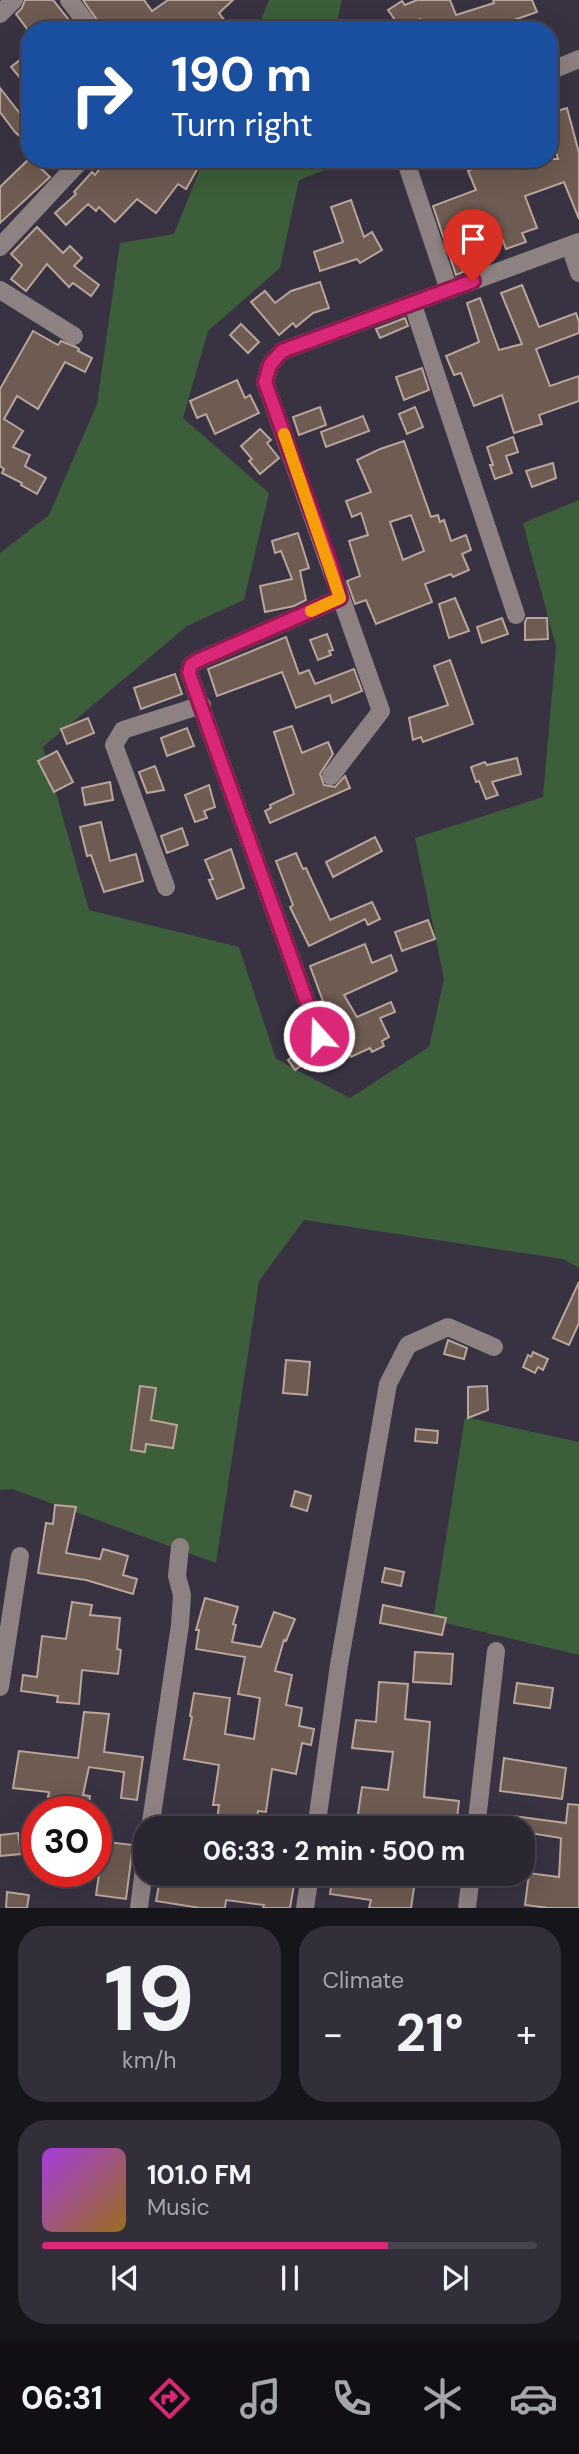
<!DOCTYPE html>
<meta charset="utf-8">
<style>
:root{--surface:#2a2632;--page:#322e3a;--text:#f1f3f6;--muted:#a5a5ac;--line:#46434d;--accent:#db2777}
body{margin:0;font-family:"DM Sans",sans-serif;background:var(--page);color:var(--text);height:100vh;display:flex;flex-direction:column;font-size:26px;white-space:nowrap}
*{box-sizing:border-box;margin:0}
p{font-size:23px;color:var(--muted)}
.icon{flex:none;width:38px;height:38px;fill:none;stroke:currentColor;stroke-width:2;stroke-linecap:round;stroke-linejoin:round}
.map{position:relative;height:1908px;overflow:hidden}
.side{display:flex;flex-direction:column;gap:18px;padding:18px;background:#17151c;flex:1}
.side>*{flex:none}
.top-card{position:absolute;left:21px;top:21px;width:537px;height:147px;border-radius:28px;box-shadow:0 7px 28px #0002,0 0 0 2px var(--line);background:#1a4fa0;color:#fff;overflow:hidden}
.speed{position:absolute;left:21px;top:1796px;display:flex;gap:14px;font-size:35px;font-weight:700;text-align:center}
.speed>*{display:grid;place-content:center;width:91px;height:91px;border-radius:50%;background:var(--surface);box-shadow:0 7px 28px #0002,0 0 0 2px var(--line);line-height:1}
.speed .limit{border:10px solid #d22;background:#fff;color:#111}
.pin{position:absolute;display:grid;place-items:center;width:60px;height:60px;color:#fff;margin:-72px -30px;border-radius:50% 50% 50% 0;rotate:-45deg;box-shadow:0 0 7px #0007}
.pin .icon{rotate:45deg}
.me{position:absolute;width:77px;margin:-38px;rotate:340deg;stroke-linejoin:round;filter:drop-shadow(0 0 5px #0008)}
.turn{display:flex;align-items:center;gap:24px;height:147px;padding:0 35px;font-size:32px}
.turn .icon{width:91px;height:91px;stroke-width:2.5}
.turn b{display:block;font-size:49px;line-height:60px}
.big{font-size:52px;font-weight:700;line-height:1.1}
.side .tile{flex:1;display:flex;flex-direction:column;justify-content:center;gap:10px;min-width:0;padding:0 24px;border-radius:28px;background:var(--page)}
.side .dial{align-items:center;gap:0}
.dial b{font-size:91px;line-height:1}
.song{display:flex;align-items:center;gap:21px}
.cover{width:84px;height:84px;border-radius:10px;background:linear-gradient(135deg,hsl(280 70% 55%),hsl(40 70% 35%))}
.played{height:7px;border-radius:4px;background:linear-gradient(90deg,var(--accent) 70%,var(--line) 70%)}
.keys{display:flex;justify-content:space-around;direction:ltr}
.heat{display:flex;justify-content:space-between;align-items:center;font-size:38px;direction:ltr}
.side .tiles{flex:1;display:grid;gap:18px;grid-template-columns:1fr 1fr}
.tile:last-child{grid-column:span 2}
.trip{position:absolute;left:133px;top:1816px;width:402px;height:70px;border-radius:28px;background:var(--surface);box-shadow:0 7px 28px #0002,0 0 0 2px var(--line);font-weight:700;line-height:70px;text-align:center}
.tab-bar{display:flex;height:112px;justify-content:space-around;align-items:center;background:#110f14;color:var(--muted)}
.tab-bar .icon{width:49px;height:49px}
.tab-bar .current{color:var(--accent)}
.tab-bar b{font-size:32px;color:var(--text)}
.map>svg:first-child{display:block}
.green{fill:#3c5e3a}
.building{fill:#6e5b51;stroke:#baa59a;stroke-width:2;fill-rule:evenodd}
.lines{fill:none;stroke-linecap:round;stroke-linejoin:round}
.minor{stroke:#8d8281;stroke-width:18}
.route-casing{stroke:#8e194d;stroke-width:18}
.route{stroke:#db2777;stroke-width:12}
.slow{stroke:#f59e0b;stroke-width:12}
</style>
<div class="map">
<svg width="579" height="1908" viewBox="0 0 579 1908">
<rect width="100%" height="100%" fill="#383243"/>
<g class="green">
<polygon points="269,0 342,0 335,30 257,30"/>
<polygon points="204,159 353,159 299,180 280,268 208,331 183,418 269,493 244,600 187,626 43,747 89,910 239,947 276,1059 350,1098 429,1047 444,979 415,838 543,797 556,647 523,523 579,500 579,1268 563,1259 304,1220 259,1281 216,1563 12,1489 0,1490 0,553 49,515 97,404 120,243 174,234"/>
<polygon points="465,1417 579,1442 579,1655 433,1620"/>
</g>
<g class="building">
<polygon points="25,0 53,0 77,30 28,30 16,14 22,8"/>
<polygon points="83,0 144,0 152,11 168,0 233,0 219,13 228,25 222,30 104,30"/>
<polygon points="417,0 450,0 456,15 494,3 493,0 532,0 537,12 497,26 499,30 426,30 420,19 402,30 388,10 402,1 405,5"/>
<polygon points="30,52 30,90 11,67"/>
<polygon points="0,88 25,120 30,114 30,145 15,132 0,112"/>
<polygon points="567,108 579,153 579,219 564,182 525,196 537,228 522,233 526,242 506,249 500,233 462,248 463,253 456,255 463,272 456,275 433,206 476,190 468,171 495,159 558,159 550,132 550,113"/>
<polygon points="30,158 50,177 0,223 0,187"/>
<polygon points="107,159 203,159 186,189 178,184 156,213 137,199 115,222 99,207 96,211 88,204 66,225 55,213 76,194 74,192 92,172 95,175"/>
<polygon points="351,200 364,237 372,232 382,250 360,263 357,259 320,271 314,252 343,242 331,207"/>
<polygon points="37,227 63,253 70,246 82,258 74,266 99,285 91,296 73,283 69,287 47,264 26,291 11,279 22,265 11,254"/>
<polygon points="320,282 329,308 313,313 296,327 293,323 279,335 251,302 265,291 275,303 291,291"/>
<polygon points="522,285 539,327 576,313 579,322 579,333 536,349 550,386 579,376 579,401 539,415 542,424 514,433 502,395 474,406 461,373 454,375 446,356 479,342 467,303 480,298 499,350 522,344 501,293"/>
<polygon points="405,318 408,326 380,338 376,329"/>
<polygon points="241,324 259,342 248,353 230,335"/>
<polygon points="33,331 58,345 61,341 76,347 79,349 78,351 92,358 85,372 65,362 38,409 17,396 4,419 23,431 13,447 30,455 25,466 46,478 37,494 21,485 22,483 2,473 4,469 0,466 0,389"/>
<polygon points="422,368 429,390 404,400 396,377"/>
<polygon points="237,380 245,398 250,395 259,413 215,434 206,414 197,418 190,401"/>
<polygon points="320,407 326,425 299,435 293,417"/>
<polygon points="415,407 423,427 407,434 399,414"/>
<polygon points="363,416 369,431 326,447 321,432"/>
<polygon points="260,429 271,440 267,443 279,458 260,474 249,461 252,459 241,446"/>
<polygon points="513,437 518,452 506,456 512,473 495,479 490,465 493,465 487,447"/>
<path d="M404 441 431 517 438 515 440 522 444 520 451 541 466 535 471 550 462 554 469 570 453 577 451 574 425 584 432 602 376 624 366 600 355 604 347 581 360 576 349 541 368 535 361 513 352 517 346 501 371 492 357 460 380 449ZM411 515 424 551 403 560 390 522Z"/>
<polygon points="553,463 556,478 532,487 526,471"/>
<polygon points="298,533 309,568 300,571 306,600 294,606 265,612 260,586 292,579 281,551 275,553 272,541"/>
<polygon points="455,598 469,631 449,638 439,604"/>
<polygon points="502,618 508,634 482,643 477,627"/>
<polygon points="527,618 547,618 548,639 525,640 525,622"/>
<polygon points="327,634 333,650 329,651 331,655 318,660 310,640"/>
<polygon points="286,637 299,674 309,670 315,684 354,669 362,691 332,703 330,695 296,708 282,672 217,696 208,669"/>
<polygon points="450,660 473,724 423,742 421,737 413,740 409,718 448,705 434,666"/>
<polygon points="175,674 182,694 141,709 134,688"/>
<polygon points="88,718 94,733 67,744 61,729"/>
<polygon points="292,726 302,753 328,742 333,754 320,774 324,785 335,787 345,776 350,788 270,823 265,811 271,808 270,805 294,794 274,732"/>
<polygon points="187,728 194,746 167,756 161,738"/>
<polygon points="57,751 73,782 54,792 38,761"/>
<polygon points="517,758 521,774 492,782 498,795 486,799 479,781 476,782 471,767 485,762 487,765"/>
<polygon points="155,766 164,790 147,793 139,772"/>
<polygon points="110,782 113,800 85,805 82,788"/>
<polygon points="209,785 215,807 204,811 207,818 195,822 185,795"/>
<polygon points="101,822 110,861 136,854 143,881 104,892 91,855 87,856 80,827"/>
<polygon points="182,828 188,845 167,853 161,836"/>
<polygon points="375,837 382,851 333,877 326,862"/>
<polygon points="231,849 244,888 217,899 209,880 213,879 205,860"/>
<polygon points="296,853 303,869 306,868 330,920 372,902 380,919 368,925 365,919 309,946 290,907 293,905 276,861"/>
<polygon points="428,920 435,939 402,951 395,932"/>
<polygon points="365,944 372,963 391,955 397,971 344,995 357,1017 391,1002 395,1012 380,1018 389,1037 382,1041 384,1046 372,1052 370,1048 351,1057 341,1035 329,1040 329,1030 343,1023 330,1002 324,1004 310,966"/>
<polygon points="305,1047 312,1058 295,1070 288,1060"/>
<polygon points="579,1282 579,1323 569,1345 553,1338"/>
<polygon points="448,1340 467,1348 464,1359 444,1354"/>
<polygon points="533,1352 548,1359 543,1370 538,1367 535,1373 523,1367 528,1355 531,1357"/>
<polygon points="286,1360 310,1362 307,1395 283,1393"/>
<polygon points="140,1386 156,1388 151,1420 177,1425 173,1448 146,1444 145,1452 131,1450"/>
<polygon points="487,1386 488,1410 468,1418 468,1387"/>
<polygon points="416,1429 438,1431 437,1443 415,1441"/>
<polygon points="295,1491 311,1496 307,1511 291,1506"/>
<polygon points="55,1505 76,1507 66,1553 100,1559 103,1549 128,1556 123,1575 137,1579 133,1594 86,1580 38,1573 46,1523 53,1524"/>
<polygon points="385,1568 404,1572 401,1586 382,1582"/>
<polygon points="205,1598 238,1607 233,1624 236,1625 232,1642 261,1647 274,1612 295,1619 286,1641 284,1640 275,1671 292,1675 286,1705 302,1708 299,1726 314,1729 311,1745 302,1743 296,1774 272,1769 266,1812 258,1811 256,1829 216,1829 219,1805 213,1805 219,1765 184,1759 192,1717 190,1716 194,1693 230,1698 225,1734 254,1739 260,1698 238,1694 245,1657 196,1649 199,1630 196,1630"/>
<polygon points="72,1602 92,1605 90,1615 120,1618 117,1649 121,1650 118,1674 82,1670 79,1704 57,1702 58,1696 21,1691 23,1675 37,1677 42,1636 66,1639"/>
<polygon points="383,1605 446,1618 442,1635 380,1623"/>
<polygon points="415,1652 453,1654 451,1684 413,1682"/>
<polygon points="379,1682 408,1684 405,1719 430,1722 424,1797 459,1801 456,1829 377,1829 378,1825 357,1821 362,1787 388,1790 393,1752 352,1748 356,1720 376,1722"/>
<polygon points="517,1683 553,1688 550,1708 514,1703"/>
<polygon points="84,1712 109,1714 104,1752 143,1757 137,1800 121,1798 124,1772 89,1767 83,1795 90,1796 88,1811 76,1811 77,1801 48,1797 49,1792 13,1788 19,1751 78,1758"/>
<polygon points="504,1758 566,1768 562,1799 500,1791"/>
<polygon points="568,1804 579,1805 579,1908 549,1908 525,1905 529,1873 559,1877 561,1838 523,1832 523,1829 512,1829 514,1816 566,1823"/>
<polygon points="18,1833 21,1854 0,1856 0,1835"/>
<polygon points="99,1841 133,1845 126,1899 96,1895 101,1860 96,1859"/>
<polygon points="161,1874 209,1880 210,1874 296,1874 290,1908 263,1908 264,1905 226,1900 225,1908 200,1908 156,1901"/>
<polygon points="333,1874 416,1874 411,1908 369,1908 371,1900 330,1894"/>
<polygon points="7,1892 29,1895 27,1908 6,1908"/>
</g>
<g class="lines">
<g class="minor">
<polyline points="69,0 92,30"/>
<polyline points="0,14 14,0"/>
<polyline points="550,71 579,59"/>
<polyline points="405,159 449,290"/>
<polyline points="570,246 579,273"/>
<polyline points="0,247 82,159"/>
<polyline points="0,290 74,336"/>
<polyline points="413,305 516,615"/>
<polyline points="331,776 381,711 265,382 270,365 282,351 579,242"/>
<polyline points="166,887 114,745 123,730 202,705"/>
<polyline points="319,1036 189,673 191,665 197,661 340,598"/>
<polyline points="0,1687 20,1556"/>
<polyline points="150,1829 180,1625 182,1595 177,1576 180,1547"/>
<polyline points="316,1829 339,1665 388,1384 408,1345 448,1327 494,1347"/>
<polyline points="476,1829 496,1651"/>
<polyline points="139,1908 145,1862"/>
<polyline points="305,1908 310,1874"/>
<polyline points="467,1908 471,1874"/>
</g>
</g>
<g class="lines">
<defs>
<polyline id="route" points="319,1036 189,673 191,665 197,661 340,598 331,566 265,382 270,365 282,351 473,281"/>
</defs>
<use href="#route" class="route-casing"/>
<use href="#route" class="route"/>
<polyline class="slow" points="284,434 340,598 311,611"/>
</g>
</svg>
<div class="speed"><div class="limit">30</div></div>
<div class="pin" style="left:473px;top:281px;background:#d93025"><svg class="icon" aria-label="arrive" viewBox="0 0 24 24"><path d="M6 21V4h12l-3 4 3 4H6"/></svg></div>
<svg class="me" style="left:319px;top:1036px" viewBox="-20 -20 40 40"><circle r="17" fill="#db2777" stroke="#fff" stroke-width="3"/><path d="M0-11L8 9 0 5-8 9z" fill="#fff"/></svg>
<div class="trip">06:33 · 2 min · 500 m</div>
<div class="top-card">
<div class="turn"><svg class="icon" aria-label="right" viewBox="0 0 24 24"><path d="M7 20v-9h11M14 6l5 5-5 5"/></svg><div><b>190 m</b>Turn right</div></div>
</div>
</div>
<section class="side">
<div class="tiles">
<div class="tile dial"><b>19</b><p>km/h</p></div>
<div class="tile"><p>Climate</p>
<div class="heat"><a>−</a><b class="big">21°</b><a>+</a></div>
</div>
<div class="tile">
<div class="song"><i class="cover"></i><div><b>101.0 FM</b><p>Music</p></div></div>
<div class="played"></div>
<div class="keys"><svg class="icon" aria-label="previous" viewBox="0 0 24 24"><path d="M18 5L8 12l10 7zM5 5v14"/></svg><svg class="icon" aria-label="pause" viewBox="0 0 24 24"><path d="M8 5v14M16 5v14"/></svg><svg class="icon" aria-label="next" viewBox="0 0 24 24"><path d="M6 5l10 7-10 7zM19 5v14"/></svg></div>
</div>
</div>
</section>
<nav class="tab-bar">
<b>06:31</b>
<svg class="icon current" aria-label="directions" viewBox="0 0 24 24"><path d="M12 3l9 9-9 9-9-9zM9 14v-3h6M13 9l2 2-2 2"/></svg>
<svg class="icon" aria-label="music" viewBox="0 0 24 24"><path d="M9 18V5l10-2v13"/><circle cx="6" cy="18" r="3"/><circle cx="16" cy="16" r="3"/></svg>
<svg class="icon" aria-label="phone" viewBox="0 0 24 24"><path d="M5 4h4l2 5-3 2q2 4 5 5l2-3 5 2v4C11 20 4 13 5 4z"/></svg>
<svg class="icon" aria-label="climate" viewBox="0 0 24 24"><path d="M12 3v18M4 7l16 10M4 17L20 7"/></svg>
<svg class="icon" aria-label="car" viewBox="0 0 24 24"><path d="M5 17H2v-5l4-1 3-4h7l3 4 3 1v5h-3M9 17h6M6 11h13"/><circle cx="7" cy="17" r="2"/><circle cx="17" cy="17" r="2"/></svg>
</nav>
